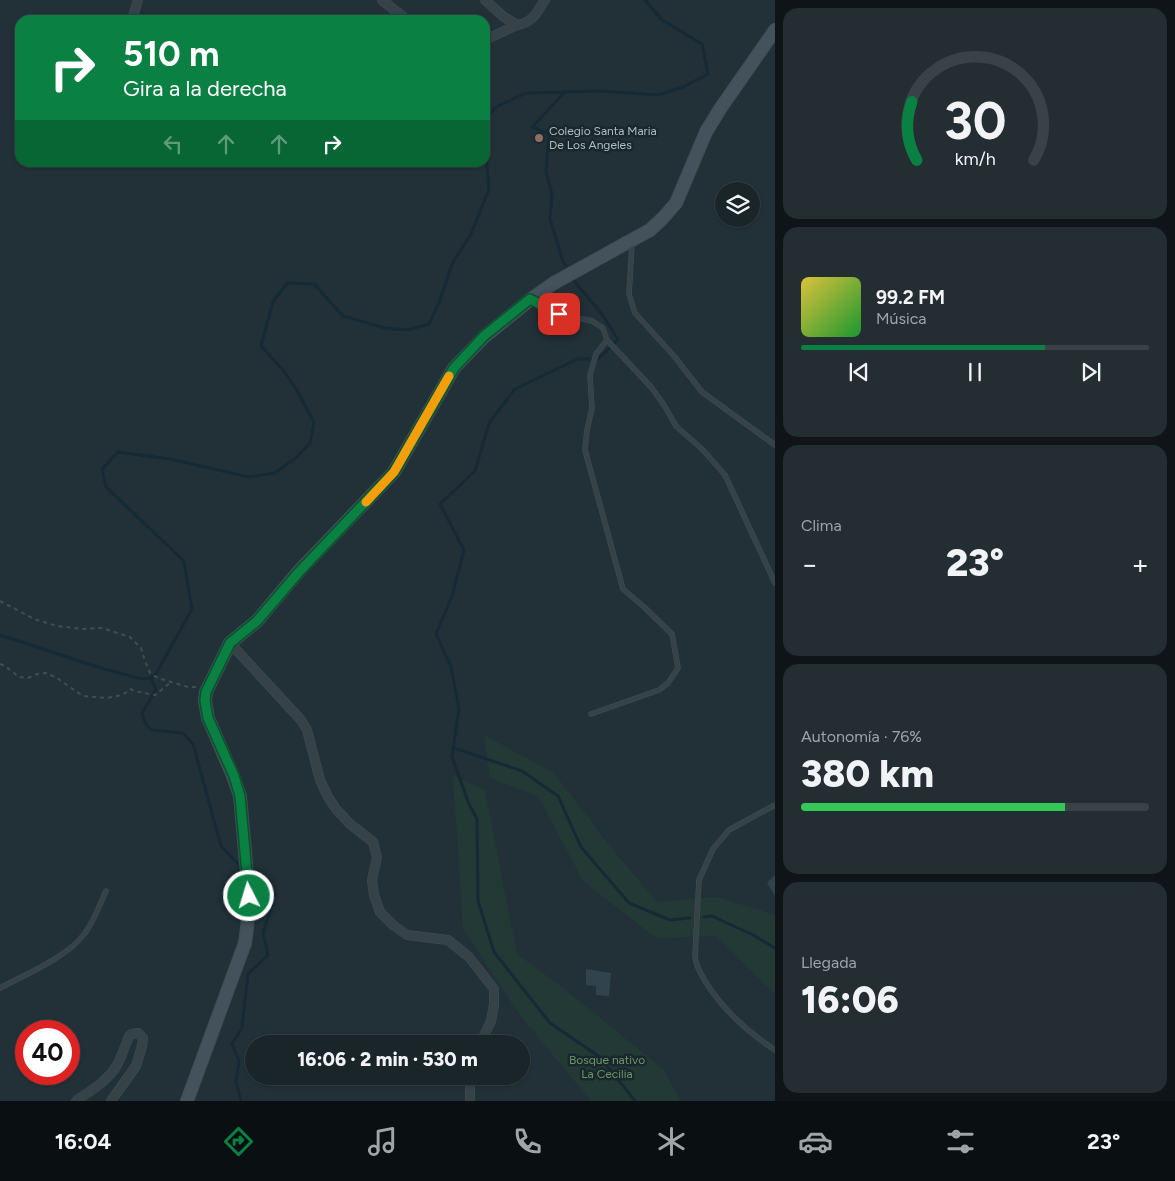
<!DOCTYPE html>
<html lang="es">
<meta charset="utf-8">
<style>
:root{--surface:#1a252a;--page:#232d32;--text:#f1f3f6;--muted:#9fa5a8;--line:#384247;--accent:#0b8043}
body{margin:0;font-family:Figtree,sans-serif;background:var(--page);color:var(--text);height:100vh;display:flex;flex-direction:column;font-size:19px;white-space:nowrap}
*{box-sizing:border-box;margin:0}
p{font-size:16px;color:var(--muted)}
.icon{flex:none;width:28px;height:28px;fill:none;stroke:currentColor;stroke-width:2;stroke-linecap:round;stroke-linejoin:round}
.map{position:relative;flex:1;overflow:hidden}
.side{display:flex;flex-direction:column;gap:8px;padding:8px;background:#0e1417;width:400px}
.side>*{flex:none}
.hud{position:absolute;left:15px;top:15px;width:475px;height:152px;border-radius:15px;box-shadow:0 1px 4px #0004,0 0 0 1px var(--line);background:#0b8043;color:#fff;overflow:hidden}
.tools{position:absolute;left:715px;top:182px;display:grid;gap:10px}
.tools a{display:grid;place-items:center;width:45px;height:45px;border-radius:50%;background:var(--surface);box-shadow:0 1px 4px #0004,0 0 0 1px var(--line);font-size:25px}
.speed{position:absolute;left:15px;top:1020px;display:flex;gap:10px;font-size:25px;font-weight:700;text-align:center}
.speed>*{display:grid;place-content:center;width:65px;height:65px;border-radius:50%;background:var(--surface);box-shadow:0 1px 4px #0004,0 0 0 1px var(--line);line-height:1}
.speed .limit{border:8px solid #d22;background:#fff;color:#111}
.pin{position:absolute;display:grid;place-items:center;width:42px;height:42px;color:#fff;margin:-21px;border-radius:10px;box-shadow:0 2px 8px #0006}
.me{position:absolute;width:55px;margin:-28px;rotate:355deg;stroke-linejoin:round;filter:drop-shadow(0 0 4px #0008)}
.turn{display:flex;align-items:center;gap:18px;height:105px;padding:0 25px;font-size:22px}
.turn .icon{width:65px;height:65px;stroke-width:2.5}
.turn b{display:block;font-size:35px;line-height:42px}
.lanes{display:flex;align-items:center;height:48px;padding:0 25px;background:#0003;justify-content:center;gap:25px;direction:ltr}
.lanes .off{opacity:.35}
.big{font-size:38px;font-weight:800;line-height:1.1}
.side .widget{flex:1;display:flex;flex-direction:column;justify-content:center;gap:8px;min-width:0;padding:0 18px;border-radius:15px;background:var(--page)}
.side .dial{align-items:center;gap:0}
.dial svg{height:130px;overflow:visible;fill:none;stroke:var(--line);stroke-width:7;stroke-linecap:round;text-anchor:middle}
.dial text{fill:var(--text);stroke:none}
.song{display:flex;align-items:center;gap:15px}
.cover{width:60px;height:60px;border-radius:8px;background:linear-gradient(135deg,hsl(50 70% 55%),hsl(130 70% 35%))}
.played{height:5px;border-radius:2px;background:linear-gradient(90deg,var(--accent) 70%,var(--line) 70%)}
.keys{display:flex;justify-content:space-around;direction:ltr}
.heat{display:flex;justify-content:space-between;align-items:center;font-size:28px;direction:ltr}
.charge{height:8px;border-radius:4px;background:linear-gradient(90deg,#34c759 76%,var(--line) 0)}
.trip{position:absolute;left:245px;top:1035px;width:285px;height:50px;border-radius:25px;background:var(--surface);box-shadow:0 1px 4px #0004,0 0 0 1px var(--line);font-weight:800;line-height:50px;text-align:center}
.menu{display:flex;height:80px;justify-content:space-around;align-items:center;background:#0a0f11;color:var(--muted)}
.menu .icon{width:35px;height:35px}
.menu .active{color:var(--accent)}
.menu b{font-size:22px;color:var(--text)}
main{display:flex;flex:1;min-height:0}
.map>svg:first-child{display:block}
.green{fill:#233936}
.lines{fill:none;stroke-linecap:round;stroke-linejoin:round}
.stream{stroke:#162a35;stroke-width:3}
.building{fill:#31434c}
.lane-casing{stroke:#414e55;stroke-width:5.5}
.street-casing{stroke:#414e55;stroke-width:10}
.secondary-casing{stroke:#414e55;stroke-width:14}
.path{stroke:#3c514e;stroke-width:2;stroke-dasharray:4 4;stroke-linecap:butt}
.lane{stroke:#354248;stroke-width:4.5}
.street{stroke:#354248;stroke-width:9}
.secondary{stroke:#43525b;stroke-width:12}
.route-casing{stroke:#07532c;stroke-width:12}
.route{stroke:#0b8043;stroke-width:9}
.slow{stroke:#f59e0b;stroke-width:9}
.education-dot{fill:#8d6e63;stroke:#1a272d;stroke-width:2}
.labels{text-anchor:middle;stroke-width:5;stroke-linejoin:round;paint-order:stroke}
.poi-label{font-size:12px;fill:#b0bdc5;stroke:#1a272d;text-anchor:start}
.park-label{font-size:12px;fill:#699568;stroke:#1a272d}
</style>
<main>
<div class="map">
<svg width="775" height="1101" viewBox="0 0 775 1101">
<rect width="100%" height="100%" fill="#223138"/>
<g class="green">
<polygon points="484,735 554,773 613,850 657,902 717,897 775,915 775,994 716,936 656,938 583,881 538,796 490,778"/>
<polygon points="453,776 485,790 517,954 562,987 663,1069 681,1101 591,1101 518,1013 463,928"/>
</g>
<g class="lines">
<g class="stream">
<polyline points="564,93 550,108 532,127 549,134 546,172 552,194 550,219 563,261 566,266"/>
<polyline points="485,119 496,107 526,93 600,91 658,95 683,87 708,74 702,44 662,20 645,0"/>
<polyline points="574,281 602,314 618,340 598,359 578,359 515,389 489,423 475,471 440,504 464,550 452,596 436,634 451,667 459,709 452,757 469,804 477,819 478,901 494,952 550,1023 600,1057 635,1101"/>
<polyline points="0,635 101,668 142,679 151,678 156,674 192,609 184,561 106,487 102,469 118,452 170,459 249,477 275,473 297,457 310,443 314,422 296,389 283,370 261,346 273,302 287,283 314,284 343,316 385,328 407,330 429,324 440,300 453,262 471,234 489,189 485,146"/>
<polyline points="151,678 156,690 142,713 145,723 151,730 183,733 193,744 221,846 243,869"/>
<polyline points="454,748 522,771 558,796 581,847 629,903 670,920 690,918"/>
<polyline points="704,917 712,916 753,935 775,948"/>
<polyline points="241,1101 236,1081 239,1061 232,1044 242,1028 248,974 268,955 263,933 275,895 263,876 251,872"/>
</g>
</g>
<g class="building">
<polygon points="775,875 775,896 767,883"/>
<polygon points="586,969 611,973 609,996 596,995 596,986 586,985"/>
</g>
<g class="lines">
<defs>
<g id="lane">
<polyline points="632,244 629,294 635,313 674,356 702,392 775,445"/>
<polyline points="532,300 559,314 592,321 603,328 607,340 651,387 664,405 676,426 703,450 725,475 775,583"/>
<polyline points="591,714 659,690 668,683 678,668 672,634 644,607 623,589 585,450 587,430 592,408 590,375 596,354 607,340"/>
<path d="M775 805 729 830 713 849 699 880 695 956C696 966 700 972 705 981 723 1010 746 1031 775 1050"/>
<path d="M0 988C26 974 68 957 85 933 94 921 100 904 106 891"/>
</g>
<g id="street">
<polyline points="382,0 407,20"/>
<path d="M485 0 504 17 517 25C534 22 536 13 545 0"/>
<polyline points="132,20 138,0"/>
<polyline points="485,40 517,25"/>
<polyline points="230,643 301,720 307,730 320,780 328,797 336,809 350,824 373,842 377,857 372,880 374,895 380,912 393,925 407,935 448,940 469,957 494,989 494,1005 491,1021 480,1044"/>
<polyline points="470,1076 470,1101"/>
<path d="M76 1101C90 1091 108 1081 117 1065 122 1056 125 1046 129 1036L132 1034 138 1033 143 1038 142 1046 136 1066 111 1101"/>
</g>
<polyline id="secondary" points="187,1101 245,943 247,928 249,896 240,796 233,776 208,718 205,701 206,692 230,643 257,621 299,571 394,472 454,368 484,337 531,299 554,283 650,230 662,219 676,203 706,132 720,109 775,30"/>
</defs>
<use href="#lane" class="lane-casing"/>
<use href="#street" class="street-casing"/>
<use href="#secondary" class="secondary-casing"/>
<g class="path">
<polyline points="0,601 34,619 57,626 82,629 102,628 130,637 141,648 145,661 150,673 158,678 188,687 196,687"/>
<polyline points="0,664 5,666 19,677 28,678 37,674 46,673 57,678 83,696 107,698 122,695 131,689 134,691 155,695 171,682"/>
</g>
<use href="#lane" class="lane"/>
<use href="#street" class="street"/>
<use href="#secondary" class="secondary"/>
</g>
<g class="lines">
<defs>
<polyline id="route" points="249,896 240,796 234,776 208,718 205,701 206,692 230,643 257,621 299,572 394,472 454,368 484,336 530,299 559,314"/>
</defs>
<use href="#route" class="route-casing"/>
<use href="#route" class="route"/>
<polyline class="slow" points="366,502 394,472 449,376"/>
</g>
<circle class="education-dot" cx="539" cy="138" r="5"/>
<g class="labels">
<g class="poi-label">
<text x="549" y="135">Colegio Santa Maria<tspan x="549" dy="14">De Los Angeles</tspan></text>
</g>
<g class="park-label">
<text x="607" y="1064">Bosque nativo<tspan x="607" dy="14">La Cecilia</tspan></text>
</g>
</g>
</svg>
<div class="tools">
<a><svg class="icon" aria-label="layers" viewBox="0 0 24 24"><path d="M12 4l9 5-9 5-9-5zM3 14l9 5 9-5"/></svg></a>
</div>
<div class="speed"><div class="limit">40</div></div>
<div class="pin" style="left:559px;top:314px;background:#d93025"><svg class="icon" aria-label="arrive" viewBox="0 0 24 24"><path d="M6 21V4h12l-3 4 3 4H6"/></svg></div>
<svg class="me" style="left:249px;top:896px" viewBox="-20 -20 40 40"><circle r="17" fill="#0b8043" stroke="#fff" stroke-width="3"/><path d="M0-11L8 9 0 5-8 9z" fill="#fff"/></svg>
<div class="trip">16:06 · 2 min · 530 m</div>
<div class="hud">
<div class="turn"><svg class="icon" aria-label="right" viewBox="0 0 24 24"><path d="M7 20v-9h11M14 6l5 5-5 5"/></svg><div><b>510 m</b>Gira a la derecha</div></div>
<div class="lanes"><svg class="icon off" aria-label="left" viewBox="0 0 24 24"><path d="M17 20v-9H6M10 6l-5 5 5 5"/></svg><svg class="icon off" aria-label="ahead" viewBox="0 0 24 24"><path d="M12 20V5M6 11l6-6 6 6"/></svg><svg class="icon off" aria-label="ahead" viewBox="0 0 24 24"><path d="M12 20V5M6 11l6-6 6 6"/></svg><svg class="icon" aria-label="right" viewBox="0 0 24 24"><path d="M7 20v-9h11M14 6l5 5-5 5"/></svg></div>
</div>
</div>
<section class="side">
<div class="widget dial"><svg viewBox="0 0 100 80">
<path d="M14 69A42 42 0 1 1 86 69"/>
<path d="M14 69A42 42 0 0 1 11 33" stroke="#0b8043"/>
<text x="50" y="56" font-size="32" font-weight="700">30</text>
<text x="50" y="72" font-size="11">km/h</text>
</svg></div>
<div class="widget">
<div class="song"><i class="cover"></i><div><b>99.2 FM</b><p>Música</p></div></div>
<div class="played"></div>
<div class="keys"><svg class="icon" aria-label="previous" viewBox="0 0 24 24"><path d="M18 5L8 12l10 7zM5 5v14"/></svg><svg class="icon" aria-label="pause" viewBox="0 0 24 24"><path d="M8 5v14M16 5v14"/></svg><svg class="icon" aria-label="next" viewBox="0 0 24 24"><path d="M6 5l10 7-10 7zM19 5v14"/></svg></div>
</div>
<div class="widget"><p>Clima</p>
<div class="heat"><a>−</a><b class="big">23°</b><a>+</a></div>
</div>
<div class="widget"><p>Autonomía · 76%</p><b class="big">380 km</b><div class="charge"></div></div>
<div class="widget"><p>Llegada</p><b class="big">16:06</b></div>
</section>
</main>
<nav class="menu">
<b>16:04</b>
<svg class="icon active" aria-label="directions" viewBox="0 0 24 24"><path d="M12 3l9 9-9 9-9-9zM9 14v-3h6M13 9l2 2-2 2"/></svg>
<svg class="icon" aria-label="music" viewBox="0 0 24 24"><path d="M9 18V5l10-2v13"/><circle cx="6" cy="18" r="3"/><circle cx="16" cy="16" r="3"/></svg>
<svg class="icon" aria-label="phone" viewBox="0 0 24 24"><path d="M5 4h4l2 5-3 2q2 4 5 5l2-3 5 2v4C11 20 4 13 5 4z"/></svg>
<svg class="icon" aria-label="climate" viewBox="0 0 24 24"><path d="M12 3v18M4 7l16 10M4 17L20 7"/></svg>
<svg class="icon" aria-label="car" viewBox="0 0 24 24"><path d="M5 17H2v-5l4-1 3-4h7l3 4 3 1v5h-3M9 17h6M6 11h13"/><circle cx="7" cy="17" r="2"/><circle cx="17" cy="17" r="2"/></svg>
<svg class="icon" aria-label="filters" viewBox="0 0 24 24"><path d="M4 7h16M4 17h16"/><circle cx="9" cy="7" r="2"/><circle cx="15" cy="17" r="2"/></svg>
<b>23°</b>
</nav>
